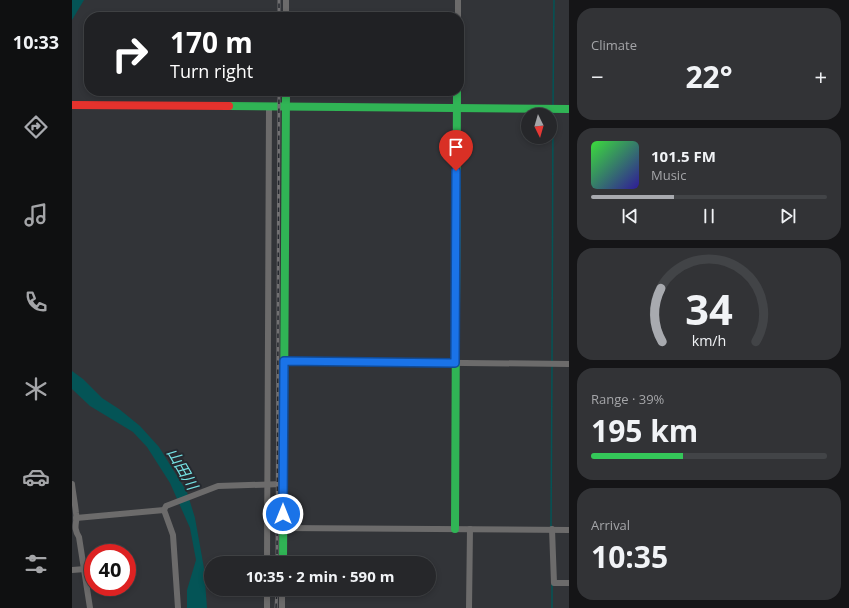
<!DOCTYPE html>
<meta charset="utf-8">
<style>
:root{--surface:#26272a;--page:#323336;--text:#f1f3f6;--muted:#a4a5a8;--line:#424447;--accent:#a8aaaf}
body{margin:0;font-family:"Open Sans","Noto Sans JP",sans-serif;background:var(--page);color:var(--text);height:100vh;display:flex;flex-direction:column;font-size:15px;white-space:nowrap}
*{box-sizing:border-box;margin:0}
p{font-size:13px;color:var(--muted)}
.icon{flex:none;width:22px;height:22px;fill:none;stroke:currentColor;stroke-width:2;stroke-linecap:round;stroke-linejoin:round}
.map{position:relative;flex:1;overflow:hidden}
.sheet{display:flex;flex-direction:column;gap:8px;padding:8px;background:#151517;width:280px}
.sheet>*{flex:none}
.guide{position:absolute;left:12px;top:12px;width:380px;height:84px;border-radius:16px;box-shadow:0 2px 6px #0003,0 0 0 1px var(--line);background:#202124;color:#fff;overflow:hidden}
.needle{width:26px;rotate:175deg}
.controls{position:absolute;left:449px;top:108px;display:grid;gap:8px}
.controls a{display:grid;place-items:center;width:36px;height:36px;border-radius:50%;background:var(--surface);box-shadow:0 2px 6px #0003,0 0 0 1px var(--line);font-size:20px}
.speed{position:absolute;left:12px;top:544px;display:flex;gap:8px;font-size:20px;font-weight:700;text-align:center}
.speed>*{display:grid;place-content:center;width:52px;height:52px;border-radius:50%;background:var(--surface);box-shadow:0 2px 6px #0003,0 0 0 1px var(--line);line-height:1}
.speed .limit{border:6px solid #d22;background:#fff;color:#111}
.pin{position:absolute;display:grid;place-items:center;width:34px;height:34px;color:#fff;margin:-41px -17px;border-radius:50% 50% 50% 0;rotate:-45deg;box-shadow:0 0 4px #0007}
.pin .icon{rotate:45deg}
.me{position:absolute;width:44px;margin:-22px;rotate:0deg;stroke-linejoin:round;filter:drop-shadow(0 0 3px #0008)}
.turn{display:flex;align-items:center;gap:14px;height:84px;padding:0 20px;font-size:18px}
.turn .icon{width:52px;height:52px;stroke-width:2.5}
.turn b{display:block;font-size:28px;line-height:34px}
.big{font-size:30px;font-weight:700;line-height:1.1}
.sheet .tile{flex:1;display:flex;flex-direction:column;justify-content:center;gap:6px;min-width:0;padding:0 14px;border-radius:16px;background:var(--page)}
.sheet .dial{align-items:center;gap:0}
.dial svg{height:104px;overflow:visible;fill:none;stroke:var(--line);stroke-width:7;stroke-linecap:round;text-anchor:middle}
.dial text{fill:var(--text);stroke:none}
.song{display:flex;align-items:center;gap:12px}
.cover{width:48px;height:48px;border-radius:6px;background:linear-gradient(135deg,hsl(120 70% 55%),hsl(250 70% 35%))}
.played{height:4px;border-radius:2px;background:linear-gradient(90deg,var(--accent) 35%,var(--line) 35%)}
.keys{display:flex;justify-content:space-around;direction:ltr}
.heat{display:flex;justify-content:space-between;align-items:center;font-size:22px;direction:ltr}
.charge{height:6px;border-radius:3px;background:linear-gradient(90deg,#34c759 39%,var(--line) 0)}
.trip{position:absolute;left:132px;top:556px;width:232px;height:40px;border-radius:20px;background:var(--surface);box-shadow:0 2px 6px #0003,0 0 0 1px var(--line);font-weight:700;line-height:40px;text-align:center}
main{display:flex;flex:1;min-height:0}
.dock{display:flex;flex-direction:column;width:72px;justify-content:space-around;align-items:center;background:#0f1011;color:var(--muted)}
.dock .icon{width:28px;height:28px}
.dock .selected{color:var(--accent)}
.dock b{font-size:18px;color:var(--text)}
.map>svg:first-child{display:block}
.water{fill:#045456}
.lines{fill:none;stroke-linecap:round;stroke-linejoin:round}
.stream{stroke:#045456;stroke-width:1.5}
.street{stroke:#6c6b6b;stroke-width:6}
.fast{stroke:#30b455;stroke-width:8}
.jam{stroke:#e5322d;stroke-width:8}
.rail-casing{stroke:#717072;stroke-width:3}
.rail{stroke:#26292f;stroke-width:1.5;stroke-dasharray:4.5;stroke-linecap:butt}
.route-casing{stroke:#114b97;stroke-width:10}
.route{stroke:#1a73e8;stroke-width:7}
.labels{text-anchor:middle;stroke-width:4;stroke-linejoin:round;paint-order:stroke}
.water-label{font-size:15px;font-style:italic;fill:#76e3e5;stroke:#26292f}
</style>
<main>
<nav class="dock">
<b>10:33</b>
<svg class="icon selected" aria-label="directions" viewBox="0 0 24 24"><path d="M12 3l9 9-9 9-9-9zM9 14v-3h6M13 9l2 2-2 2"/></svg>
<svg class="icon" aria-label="music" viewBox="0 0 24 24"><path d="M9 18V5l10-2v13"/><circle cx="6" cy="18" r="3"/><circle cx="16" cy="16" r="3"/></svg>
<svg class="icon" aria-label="phone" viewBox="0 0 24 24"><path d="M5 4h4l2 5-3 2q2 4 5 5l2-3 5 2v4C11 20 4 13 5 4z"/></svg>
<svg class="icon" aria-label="climate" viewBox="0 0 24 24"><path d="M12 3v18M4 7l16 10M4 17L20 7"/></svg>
<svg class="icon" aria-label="car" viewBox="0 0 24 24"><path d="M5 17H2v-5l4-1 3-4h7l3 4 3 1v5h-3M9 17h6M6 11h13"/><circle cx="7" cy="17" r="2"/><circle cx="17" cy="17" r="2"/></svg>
<svg class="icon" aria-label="filters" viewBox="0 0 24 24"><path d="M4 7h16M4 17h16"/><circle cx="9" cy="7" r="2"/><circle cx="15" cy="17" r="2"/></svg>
</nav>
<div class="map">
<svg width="497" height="608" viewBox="0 0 497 608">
<rect width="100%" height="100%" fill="#323438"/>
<g class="water">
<polygon points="0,0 12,0 0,20"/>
<polygon points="0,371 11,379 30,398 47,409 68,426 87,447 115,492 123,518 132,568 135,608 115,608 115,590 124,560 118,528 98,483 75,447 61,432 18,406 0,389"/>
</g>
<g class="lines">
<g class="stream">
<polyline points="481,106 482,0"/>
<polyline points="480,362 481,112"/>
<polyline points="479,528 480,366"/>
<polyline points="480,584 480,608"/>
</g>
<g class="street">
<polyline points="214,17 214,0"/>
<polyline points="386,17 386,0"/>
<polyline points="211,361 497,364"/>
<path d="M0 484C1 493 3 503 4 513 6 523 0 526 7 537L18 608"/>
<polyline points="4,518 92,510"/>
<polyline points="211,528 497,530"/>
<polyline points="480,529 482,583 497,583"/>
<polyline points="195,563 197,106"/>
<polyline points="0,570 13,569"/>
<polyline points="106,608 101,535 92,510 94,506 146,486 211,484"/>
<polyline points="195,608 195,589"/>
<polyline points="210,608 210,589"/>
<polyline points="397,608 398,529"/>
</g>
<g class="fast">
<polyline points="157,106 497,109"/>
<polyline points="383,529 385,91"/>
<polyline points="211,563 214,91"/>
</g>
<polyline class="jam" points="0,105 157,106"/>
<defs>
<g id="rail">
<polyline points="207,17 207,0"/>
<polyline points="205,563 207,91"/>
<polyline points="204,608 205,589"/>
</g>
</defs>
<use href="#rail" class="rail-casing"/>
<use href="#rail" class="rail"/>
</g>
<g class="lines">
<defs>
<polyline id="route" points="211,514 212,361 383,363 384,171"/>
</defs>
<use href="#route" class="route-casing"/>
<use href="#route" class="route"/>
</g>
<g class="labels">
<g class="water-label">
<text transform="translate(110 469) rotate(60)" y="5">山田川</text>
</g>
</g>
</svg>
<div class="controls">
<a><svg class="needle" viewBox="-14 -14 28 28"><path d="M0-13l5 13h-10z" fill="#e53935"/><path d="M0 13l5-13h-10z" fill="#a4a5a8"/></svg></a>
</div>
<div class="speed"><div class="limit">40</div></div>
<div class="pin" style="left:384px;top:171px;background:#d93025"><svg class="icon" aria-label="arrive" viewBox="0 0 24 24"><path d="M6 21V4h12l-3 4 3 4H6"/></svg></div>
<svg class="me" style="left:211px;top:514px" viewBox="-20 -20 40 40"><circle r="17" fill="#1a73e8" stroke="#fff" stroke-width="3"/><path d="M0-11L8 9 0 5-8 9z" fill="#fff"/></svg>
<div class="trip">10:35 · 2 min · 590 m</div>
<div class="guide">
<div class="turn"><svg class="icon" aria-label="right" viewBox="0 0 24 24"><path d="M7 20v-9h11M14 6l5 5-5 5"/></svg><div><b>170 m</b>Turn right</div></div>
</div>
</div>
<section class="sheet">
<div class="tile"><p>Climate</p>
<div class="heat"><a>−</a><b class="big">22°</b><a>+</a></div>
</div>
<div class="tile">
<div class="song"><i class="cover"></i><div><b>101.5 FM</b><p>Music</p></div></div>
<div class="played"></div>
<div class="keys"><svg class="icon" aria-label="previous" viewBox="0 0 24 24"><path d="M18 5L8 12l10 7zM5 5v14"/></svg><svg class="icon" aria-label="pause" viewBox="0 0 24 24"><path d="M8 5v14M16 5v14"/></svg><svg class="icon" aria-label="next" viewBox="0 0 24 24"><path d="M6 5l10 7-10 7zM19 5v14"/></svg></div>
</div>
<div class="tile dial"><svg viewBox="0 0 100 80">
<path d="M14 69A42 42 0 1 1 86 69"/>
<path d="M14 69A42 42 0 0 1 13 28" stroke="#a8aaaf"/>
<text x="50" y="56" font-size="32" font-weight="700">34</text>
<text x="50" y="72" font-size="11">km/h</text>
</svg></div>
<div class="tile"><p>Range · 39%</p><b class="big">195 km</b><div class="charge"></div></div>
<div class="tile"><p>Arrival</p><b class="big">10:35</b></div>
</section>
</main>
